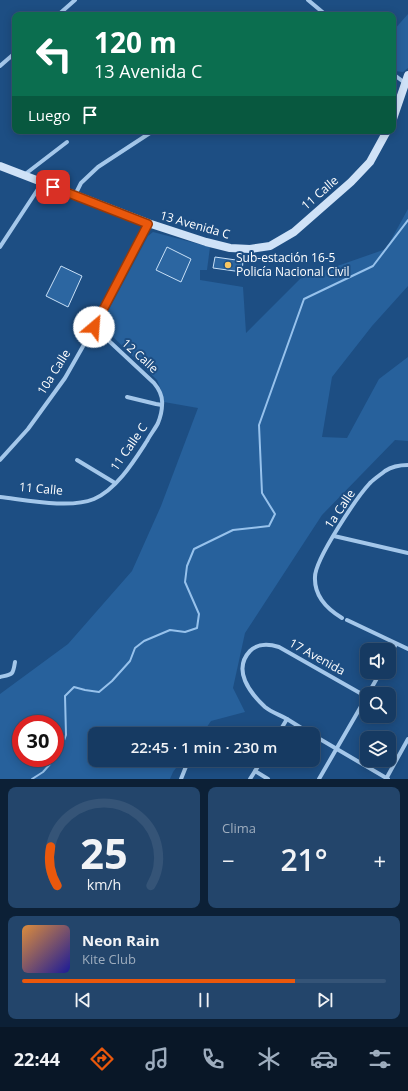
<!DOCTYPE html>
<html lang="es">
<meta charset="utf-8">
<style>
:root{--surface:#163a62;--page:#23456b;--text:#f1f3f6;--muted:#9eadbe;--line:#355477;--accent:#ea580c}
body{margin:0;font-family:"Open Sans",sans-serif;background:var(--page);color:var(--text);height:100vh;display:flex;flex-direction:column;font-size:15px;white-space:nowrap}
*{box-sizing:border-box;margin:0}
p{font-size:13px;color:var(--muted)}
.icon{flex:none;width:22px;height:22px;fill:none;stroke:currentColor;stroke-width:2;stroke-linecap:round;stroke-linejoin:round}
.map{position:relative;height:779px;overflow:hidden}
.details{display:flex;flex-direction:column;gap:8px;padding:8px;background:#0c2036;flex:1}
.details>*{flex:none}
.banner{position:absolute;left:12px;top:12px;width:384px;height:122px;border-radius:8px;box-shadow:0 2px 10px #0003,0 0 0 1px var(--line);background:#0b6e4f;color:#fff;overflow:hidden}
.controls{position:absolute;left:360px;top:643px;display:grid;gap:8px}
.controls a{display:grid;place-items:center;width:36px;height:36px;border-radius:8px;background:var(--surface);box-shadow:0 2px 10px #0003,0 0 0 1px var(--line);font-size:20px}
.speed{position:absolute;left:12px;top:715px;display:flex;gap:8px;font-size:20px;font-weight:700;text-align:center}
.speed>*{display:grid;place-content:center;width:52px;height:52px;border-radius:50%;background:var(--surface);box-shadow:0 2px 10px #0003,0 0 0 1px var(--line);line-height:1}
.speed .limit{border:6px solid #d22;background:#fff;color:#111}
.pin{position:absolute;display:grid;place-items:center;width:34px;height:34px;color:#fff;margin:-17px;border-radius:8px;box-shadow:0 2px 6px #0006}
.me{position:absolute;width:44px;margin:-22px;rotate:27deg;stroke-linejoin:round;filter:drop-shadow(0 0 3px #0008)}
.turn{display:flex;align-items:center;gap:14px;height:84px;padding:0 16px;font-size:18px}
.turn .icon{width:52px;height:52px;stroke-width:2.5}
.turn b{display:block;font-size:28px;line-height:34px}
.then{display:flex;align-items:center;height:38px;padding:0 16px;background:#0003;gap:8px;font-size:15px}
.big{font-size:30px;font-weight:600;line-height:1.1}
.details .tile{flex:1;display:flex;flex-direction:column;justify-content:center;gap:6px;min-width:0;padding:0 14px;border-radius:8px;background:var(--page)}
.details .dial{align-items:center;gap:0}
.dial svg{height:104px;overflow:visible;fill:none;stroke:var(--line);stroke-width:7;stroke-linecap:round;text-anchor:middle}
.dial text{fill:var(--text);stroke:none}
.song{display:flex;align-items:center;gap:12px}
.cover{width:48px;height:48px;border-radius:6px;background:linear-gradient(135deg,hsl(30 70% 55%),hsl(240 70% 35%))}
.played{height:4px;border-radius:2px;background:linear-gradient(90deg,var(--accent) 75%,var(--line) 75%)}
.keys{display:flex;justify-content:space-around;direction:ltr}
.heat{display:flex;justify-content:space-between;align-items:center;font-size:22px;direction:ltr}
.details .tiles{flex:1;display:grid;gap:8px;grid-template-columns:1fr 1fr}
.tile:last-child{grid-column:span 2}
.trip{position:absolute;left:88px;top:727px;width:232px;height:40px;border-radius:8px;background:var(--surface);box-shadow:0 2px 10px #0003,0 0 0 1px var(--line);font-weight:600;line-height:40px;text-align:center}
.tabs{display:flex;height:64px;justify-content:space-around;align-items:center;background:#091727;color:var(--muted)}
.tabs .icon{width:28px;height:28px}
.tabs .on{color:var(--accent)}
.tabs b{font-size:18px;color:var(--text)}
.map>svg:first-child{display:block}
.green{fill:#27619c;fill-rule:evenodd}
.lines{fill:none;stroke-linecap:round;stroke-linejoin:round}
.stream{stroke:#97c2ec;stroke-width:2}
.building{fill:#2c66a1;stroke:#c8e0f7}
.street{stroke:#a4c7ea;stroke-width:4}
.secondary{stroke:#cfe2f7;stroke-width:8}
.route-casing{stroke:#983908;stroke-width:10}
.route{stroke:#ea580c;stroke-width:7}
.poi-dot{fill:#f9c762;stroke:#1d4e83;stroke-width:1.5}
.labels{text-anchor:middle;stroke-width:4;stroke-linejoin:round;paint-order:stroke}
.street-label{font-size:12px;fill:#fff;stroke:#1d4e83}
.poi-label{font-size:12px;fill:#fff;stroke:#1d4e83;text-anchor:start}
</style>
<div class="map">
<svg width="408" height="779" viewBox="0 0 408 779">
<rect width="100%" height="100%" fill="#1d4e83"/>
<g class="green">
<polygon points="408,14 408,68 403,72 395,71 393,70 393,31"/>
<path d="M408 209V286L372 326 332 377 322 437 347 438 379 379 408 357V441L395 440 322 515 245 633 233 688 245 712 211 721 202 734H95V760H182L173 772 170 779H0V694L68 644 132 571 161 506 198 408 164 402 160 387 157 380 107 331 104 319 148 236 153 232 210 247 207 270H200V280L243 287 246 333 300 279 386 249ZM21 724H55V758H21Z"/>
</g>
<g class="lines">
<polyline class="stream" points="32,779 43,772 59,754 66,735 65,696 74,687 85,690 99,692 112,681 130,661 135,648 144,641 170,630 185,632 197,628 199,614 185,582 187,566 194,549 233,530 269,526 275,514 262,493 259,425 304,299 373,266 408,220"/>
</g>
<g class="building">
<polygon points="167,247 191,259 181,282 156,270"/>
<polygon points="215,257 243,261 242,272 213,268"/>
<polygon points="61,266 82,276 68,307 46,296"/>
</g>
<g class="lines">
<g class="street">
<polyline points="308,0 326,15"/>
<polyline points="58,15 75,0"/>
<polyline points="0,66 15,53"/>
<polyline points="393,74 405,83"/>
<polyline points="24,175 67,142"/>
<polyline points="75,195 81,183 98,167 153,131"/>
<polyline points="0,247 42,183"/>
<polyline points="127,397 156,404 162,405"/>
<polyline points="0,460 28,429 65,378 94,327 148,223"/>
<polyline points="77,460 115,483"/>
<path d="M0 497C26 500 70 509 94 499 117 489 134 461 147 441 150 435 155 429 158 423 160 418 162 410 162 405 163 397 159 389 154 383L94 327"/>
<polyline points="334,536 408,553"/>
<path d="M342 618C327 609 314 596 315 577 315 559 357 497 370 483 374 479 380 475 385 471 391 467 400 465 408 465"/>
<polyline points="347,620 408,649"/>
<polyline points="389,657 396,644"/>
<path d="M0 677C13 674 13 675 15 662"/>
<polyline points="368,694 380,673"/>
<polyline points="278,734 287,719"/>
<path d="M311 734C303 729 295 724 287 719 280 715 271 712 265 707 250 693 232 670 250 651 258 643 269 644 279 647L367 697"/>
<polyline points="313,735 388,779"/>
<polyline points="255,771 268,779"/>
<polyline points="181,779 187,764 190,760"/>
<polyline points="250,779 262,760"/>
<polyline points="319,779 367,696"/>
<polyline points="386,779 408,739"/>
</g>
<g class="secondary">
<polyline points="393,119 408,75"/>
<polyline points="0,166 148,223 206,242 230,248 250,249 270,246 294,232 351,182 370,162 387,131"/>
</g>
</g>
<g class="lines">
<defs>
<polyline id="route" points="53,187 148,224 94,327"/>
</defs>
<use href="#route" class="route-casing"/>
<use href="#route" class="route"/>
</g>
<circle class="poi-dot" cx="228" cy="265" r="4"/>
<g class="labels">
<g class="street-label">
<text transform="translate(320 193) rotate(-41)" y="4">11 Calle</text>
<text transform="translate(195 225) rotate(16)" y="4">13 Avenida C</text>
<text transform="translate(140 356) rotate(42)" y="4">12 Calle</text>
<text transform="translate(54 372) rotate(-58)" y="4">10a Calle</text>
<text transform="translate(129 447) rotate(-55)" y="4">11 Calle C</text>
<text transform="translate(41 489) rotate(5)" y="4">11 Calle</text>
<text transform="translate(340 509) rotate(-56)" y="4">1a Calle</text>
<text transform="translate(317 657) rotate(29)" y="4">17 Avenida</text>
</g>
<g class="poi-label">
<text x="236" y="262">Sub-estación 16-5<tspan x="236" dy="14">Policía Nacional Civil</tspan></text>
</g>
</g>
</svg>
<div class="controls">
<a><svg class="icon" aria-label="sound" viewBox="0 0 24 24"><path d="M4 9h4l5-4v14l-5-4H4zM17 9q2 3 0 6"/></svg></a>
<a><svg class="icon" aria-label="search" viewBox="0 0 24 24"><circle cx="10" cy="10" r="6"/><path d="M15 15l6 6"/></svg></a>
<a><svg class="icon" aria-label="layers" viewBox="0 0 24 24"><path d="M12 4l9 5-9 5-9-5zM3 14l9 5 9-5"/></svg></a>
</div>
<div class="speed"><div class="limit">30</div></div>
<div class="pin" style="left:53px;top:187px;background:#d93025"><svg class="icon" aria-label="arrive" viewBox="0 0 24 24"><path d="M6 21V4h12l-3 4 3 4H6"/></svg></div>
<svg class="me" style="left:94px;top:327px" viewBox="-20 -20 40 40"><circle r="19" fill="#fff"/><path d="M0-13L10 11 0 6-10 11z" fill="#ea580c"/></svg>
<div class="trip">22:45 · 1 min · 230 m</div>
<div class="banner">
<div class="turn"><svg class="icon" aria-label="left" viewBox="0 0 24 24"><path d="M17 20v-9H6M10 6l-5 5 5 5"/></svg><div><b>120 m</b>13 Avenida C</div></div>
<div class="then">Luego<svg class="icon" aria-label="arrive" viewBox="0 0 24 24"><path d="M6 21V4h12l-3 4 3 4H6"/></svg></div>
</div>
</div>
<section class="details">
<div class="tiles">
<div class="tile dial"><svg viewBox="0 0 100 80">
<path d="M14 69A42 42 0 1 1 86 69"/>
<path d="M14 69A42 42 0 0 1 9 39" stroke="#ea580c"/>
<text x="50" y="56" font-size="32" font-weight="700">25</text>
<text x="50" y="72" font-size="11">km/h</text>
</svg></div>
<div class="tile"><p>Clima</p>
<div class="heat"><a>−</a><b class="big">21°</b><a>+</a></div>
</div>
<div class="tile">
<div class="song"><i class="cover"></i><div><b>Neon Rain</b><p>Kite Club</p></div></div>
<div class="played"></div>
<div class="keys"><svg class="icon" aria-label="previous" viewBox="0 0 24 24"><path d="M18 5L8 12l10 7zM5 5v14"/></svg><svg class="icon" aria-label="pause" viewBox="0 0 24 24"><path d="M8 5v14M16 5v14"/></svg><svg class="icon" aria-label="next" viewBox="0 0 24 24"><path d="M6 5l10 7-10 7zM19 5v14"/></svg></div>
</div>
</div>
</section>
<nav class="tabs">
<b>22:44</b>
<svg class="icon on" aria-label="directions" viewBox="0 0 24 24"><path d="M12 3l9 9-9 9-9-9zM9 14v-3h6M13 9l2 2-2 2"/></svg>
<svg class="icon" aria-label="music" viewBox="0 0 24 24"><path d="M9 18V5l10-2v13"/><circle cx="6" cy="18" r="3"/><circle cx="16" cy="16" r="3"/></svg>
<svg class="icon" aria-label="phone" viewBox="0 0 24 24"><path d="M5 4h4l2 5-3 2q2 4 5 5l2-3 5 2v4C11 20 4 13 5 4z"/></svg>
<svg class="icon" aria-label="climate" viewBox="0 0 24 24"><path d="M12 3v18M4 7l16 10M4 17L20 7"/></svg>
<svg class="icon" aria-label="car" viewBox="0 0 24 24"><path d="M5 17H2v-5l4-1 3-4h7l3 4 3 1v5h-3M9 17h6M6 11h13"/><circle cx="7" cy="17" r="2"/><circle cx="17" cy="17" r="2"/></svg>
<svg class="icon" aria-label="filters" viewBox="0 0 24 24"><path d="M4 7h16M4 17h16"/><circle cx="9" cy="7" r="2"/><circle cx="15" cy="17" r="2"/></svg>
</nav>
